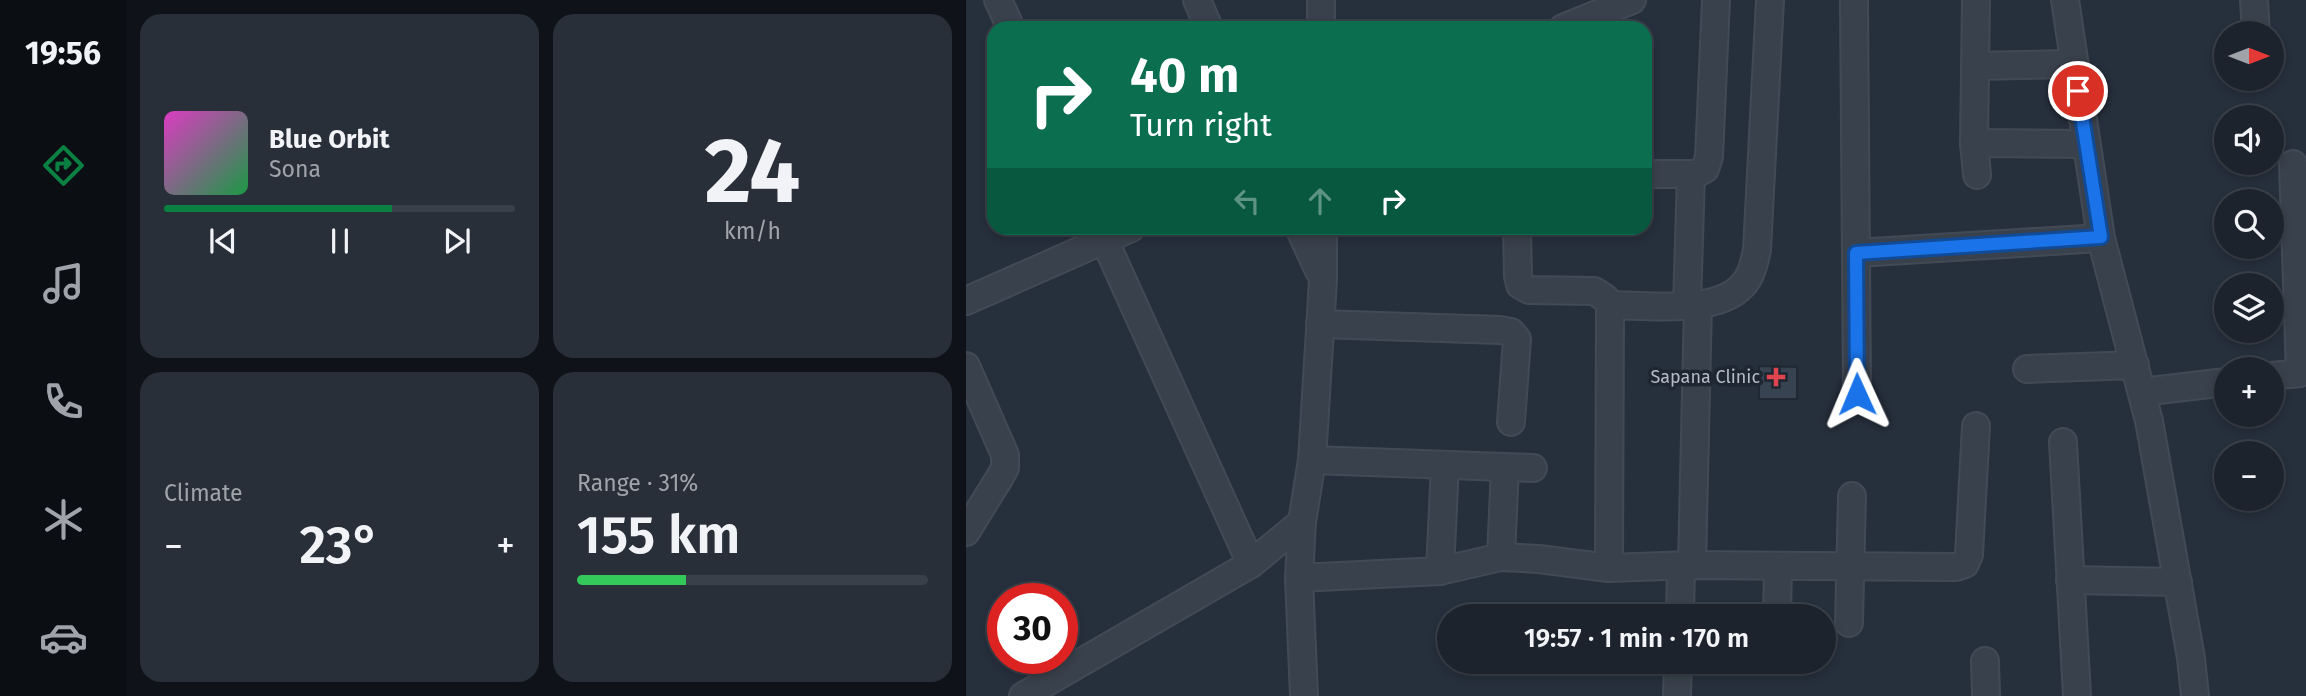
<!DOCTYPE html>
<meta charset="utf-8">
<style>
:root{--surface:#1c232d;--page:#292f39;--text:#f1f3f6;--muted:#a0a4aa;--line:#3a4049;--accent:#0b8043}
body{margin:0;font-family:"Fira Sans",sans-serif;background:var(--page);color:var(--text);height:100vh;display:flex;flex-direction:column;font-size:26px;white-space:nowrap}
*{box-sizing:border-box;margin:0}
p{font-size:23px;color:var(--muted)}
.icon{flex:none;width:38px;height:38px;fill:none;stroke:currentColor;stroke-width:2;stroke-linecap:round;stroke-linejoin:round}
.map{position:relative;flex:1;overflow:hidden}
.sheet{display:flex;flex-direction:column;gap:14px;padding:14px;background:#0f1319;width:840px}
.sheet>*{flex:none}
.banner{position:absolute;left:21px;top:21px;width:665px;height:214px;border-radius:21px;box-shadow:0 4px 10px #0003,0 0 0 2px var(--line);background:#0b6e4f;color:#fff;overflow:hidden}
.needle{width:46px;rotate:90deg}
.fabs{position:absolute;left:1248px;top:21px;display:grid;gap:14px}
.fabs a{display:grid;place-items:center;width:70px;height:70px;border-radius:50%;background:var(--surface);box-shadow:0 4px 10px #0003,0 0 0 2px var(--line);font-size:35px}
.speed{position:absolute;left:21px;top:583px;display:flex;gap:14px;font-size:35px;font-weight:700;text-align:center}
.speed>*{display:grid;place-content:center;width:91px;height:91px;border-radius:50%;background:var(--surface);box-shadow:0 4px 10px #0003,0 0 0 2px var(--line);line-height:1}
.speed .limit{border:10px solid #d22;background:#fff;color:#111}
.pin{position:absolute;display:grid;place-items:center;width:60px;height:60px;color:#fff;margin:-30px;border:4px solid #fff;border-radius:50%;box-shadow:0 2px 7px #0007}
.me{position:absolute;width:77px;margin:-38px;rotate:359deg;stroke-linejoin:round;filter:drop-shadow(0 0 5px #0008)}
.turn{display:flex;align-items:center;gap:24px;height:147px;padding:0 28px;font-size:32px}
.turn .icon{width:91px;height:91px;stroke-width:2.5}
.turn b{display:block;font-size:49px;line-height:60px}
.lanes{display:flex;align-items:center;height:66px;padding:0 28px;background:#0003;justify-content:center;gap:35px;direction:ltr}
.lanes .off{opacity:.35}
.big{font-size:52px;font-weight:600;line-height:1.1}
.sheet .widget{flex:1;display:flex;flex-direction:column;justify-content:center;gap:10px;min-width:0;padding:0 24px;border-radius:21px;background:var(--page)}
.sheet .dial{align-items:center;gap:0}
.dial b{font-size:91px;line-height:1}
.song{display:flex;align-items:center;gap:21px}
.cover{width:84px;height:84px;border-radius:10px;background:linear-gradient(135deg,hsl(310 70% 55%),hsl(140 70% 35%))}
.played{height:7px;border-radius:4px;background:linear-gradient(90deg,var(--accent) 65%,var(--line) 65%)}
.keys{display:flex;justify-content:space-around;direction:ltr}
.heat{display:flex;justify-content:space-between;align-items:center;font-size:38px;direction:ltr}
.charge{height:10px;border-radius:5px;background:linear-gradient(90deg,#34c759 31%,var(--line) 0)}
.sheet .tiles{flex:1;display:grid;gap:14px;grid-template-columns:repeat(2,1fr)}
.trip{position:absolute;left:471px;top:604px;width:399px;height:70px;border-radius:35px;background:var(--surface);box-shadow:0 4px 10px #0003,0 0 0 2px var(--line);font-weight:600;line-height:70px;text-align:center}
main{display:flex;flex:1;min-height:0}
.tab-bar{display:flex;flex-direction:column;width:126px;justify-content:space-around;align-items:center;background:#0b0e12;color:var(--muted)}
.tab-bar .icon{width:49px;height:49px}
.tab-bar .selected{color:var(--accent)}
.tab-bar b{font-size:32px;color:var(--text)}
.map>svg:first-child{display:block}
.building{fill:#384352;stroke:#202833;stroke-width:2}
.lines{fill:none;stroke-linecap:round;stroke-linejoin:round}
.minor-casing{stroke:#424a55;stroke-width:30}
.minor{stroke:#39414c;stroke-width:26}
.route-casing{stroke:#114b97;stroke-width:18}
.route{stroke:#1a73e8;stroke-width:12}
.health-dot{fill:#e0444e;stroke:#1e2631;stroke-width:2.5}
.labels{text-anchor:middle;stroke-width:7;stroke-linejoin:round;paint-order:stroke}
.poi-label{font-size:18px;fill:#b5bcc7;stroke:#1e2631;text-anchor:end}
</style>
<main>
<nav class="tab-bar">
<b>19:56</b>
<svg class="icon selected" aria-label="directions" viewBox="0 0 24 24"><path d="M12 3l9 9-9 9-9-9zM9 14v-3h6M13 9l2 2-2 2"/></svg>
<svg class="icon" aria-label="music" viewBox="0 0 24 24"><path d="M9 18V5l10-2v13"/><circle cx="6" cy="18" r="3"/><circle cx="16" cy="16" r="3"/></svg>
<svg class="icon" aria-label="phone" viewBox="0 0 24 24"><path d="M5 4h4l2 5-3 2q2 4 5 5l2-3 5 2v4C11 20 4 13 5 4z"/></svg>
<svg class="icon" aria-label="climate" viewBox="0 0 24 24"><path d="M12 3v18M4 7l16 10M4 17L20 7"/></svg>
<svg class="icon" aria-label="car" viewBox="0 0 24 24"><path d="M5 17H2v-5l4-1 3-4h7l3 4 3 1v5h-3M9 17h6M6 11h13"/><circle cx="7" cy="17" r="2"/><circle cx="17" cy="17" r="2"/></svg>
</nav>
<section class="sheet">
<div class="tiles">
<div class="widget">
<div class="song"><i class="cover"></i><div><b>Blue Orbit</b><p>Sona</p></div></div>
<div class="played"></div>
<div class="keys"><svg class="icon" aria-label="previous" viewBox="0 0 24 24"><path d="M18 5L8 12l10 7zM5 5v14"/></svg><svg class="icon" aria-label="pause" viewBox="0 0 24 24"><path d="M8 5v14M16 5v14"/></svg><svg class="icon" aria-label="next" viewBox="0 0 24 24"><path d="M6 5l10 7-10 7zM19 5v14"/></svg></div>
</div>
<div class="widget dial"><b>24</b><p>km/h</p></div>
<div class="widget"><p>Climate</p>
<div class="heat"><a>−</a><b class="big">23°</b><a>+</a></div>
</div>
<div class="widget"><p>Range · 31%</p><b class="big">155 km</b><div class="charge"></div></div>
</div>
</section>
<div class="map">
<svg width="1340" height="696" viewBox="0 0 1340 696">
<rect width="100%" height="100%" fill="#262f3c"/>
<polygon class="building" points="793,366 831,367 831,399 793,399"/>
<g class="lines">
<defs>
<g id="minor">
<polyline points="32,0 45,28"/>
<polyline points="231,0 243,28"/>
<polyline points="355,0 355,28"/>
<polyline points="888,0 891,394"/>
<polyline points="1010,0 1008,143 1011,175"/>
<polyline points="1099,0 1135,238 1183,421 1225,658 1229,696"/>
<polyline points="1288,0 1290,33"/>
<polyline points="597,28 666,0"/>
<polyline points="1009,66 1108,64"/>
<polyline points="1008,143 1119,144"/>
<polyline points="679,174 730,174 739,169 743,157 750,0"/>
<polyline points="133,228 285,564 336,522"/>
<polyline points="333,228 353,271"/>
<polyline points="551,228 552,276 554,285 563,290 628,291 639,298 644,305"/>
<polyline points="890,253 1135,238"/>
<polyline points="0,301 165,228"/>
<polyline points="721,305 725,174"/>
<polyline points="354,324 534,330 545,332 551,339 545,422"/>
<polyline points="0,366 39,455 39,468 34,477 0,532"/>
<polyline points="1061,369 1169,365"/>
<polyline points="1306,376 1334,373 1327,164"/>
<polyline points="1176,392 1260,382"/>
<polyline points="1097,442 1111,696"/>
<polyline points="346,460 567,468"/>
<polyline points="535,557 539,467"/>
<polyline points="726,565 732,305"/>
<path d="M643 568 644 305C679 305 751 315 777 285 786 275 788 263 791 250L804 0"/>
<polyline points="474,571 479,465"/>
<polyline points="333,578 474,571 535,557 573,559 643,568 726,565 990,567 999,564 1003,555 1010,426"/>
<polyline points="1104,580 1212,582"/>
<polyline points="714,616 715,566"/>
<polyline points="811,616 812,566"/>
<polyline points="883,623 886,496"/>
<polyline points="1019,661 1020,696"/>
<polyline points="57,696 285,564"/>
<polyline points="338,696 333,578 336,522 346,460 357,280 357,228"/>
<polyline points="711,696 712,662"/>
</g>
</defs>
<use href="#minor" class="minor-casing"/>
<use href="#minor" class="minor"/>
</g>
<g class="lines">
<defs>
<polyline id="route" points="891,394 890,253 1135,237 1112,91"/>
</defs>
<use href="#route" class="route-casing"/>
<use href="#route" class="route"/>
</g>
<path class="health-dot" d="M806.5 366.5h7v7h7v7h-7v7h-7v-7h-7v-7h7z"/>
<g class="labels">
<g class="poi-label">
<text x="794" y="383">Sapana Clinic</text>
</g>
</g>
</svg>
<div class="fabs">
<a><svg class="needle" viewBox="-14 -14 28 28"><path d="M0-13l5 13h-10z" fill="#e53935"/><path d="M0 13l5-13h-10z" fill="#a0a4aa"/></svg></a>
<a><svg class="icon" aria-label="sound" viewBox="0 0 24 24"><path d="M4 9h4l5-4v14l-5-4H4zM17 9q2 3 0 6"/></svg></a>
<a><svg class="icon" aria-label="search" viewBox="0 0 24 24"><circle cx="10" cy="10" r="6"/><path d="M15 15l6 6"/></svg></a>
<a><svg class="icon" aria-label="layers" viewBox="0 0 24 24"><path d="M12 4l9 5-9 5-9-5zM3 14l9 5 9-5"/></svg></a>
<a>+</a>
<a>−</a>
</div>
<div class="speed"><div class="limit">30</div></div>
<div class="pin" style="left:1112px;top:91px;background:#d93025"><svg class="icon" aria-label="arrive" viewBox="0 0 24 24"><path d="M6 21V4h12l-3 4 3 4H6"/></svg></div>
<svg class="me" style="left:891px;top:394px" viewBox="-20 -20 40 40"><path d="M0-17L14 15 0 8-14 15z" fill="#1a73e8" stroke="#fff" stroke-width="4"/></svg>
<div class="trip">19:57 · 1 min · 170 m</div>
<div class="banner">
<div class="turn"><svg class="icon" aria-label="right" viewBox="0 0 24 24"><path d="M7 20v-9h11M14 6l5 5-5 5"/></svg><div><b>40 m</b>Turn right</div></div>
<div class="lanes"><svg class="icon off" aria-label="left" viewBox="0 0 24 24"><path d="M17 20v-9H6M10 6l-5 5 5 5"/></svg><svg class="icon off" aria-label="ahead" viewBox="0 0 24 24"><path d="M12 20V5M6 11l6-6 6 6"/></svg><svg class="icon" aria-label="right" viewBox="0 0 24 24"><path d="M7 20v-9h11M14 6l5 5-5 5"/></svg></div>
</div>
</div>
</main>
